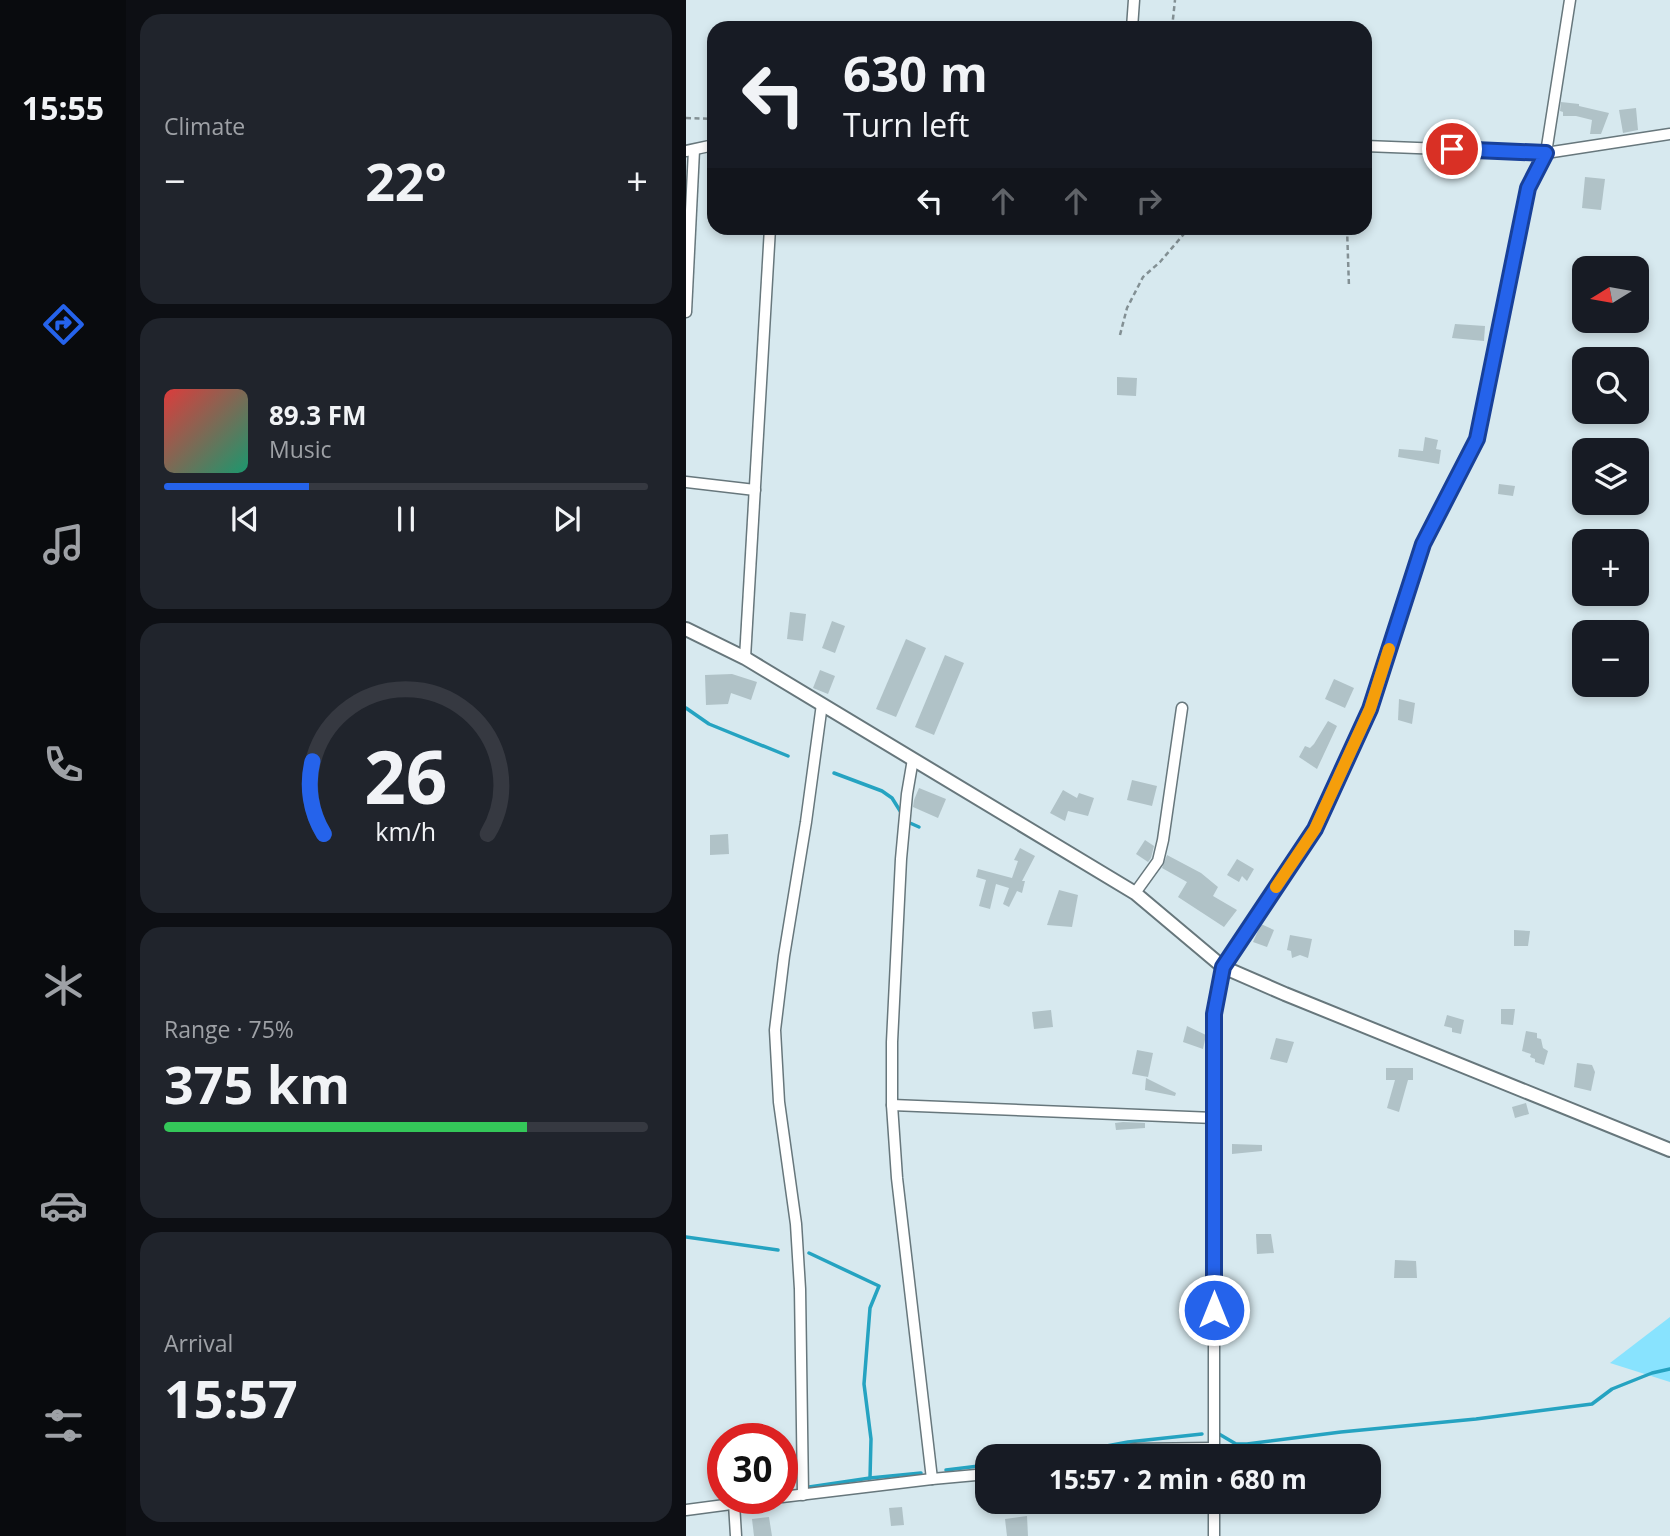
<!DOCTYPE html>
<meta charset="utf-8">
<style>
:root{--surface:#171b24;--page:#20242c;--text:#f1f3f6;--muted:#9ea1a6;--line:#363941;--accent:#2563eb}
body{margin:0;font-family:"Open Sans",sans-serif;background:var(--page);color:var(--text);height:100vh;display:flex;flex-direction:column;font-size:26px;white-space:nowrap}
*{box-sizing:border-box;margin:0}
p{font-size:23px;color:var(--muted)}
.icon{flex:none;width:38px;height:38px;fill:none;stroke:currentColor;stroke-width:2;stroke-linecap:round;stroke-linejoin:round}
.map{position:relative;flex:1;overflow:hidden}
.drawer{display:flex;flex-direction:column;gap:14px;padding:14px;background:#0d0f14;width:560px}
.drawer>*{flex:none}
.guide{position:absolute;left:21px;top:21px;width:665px;height:214px;border-radius:21px;box-shadow:0 4px 10px #0003;background:#171b24;color:var(--text);overflow:hidden}
.needle{width:46px;rotate:259deg}
.tools{position:absolute;left:886px;top:256px;display:grid;gap:14px}
.tools a{display:grid;place-items:center;width:77px;height:77px;border-radius:14px;background:var(--surface);box-shadow:0 4px 10px #0003;font-size:35px}
.speed{position:absolute;left:21px;top:1423px;display:flex;gap:14px;font-size:35px;font-weight:700;text-align:center}
.speed>*{display:grid;place-content:center;width:91px;height:91px;border-radius:50%;background:var(--surface);box-shadow:0 4px 10px #0003;line-height:1}
.speed .limit{border:10px solid #d22;background:#fff;color:#111}
.pin{position:absolute;display:grid;place-items:center;width:60px;height:60px;color:#fff;margin:-30px;border:4px solid #fff;border-radius:50%;box-shadow:0 2px 7px #0007}
.me{position:absolute;width:77px;margin:-38px;rotate:0deg;stroke-linejoin:round;filter:drop-shadow(0 0 5px #0008)}
.turn{display:flex;align-items:center;gap:24px;height:147px;padding:0 21px;font-size:32px}
.turn .icon{width:91px;height:91px;stroke-width:2.5}
.turn b{display:block;font-size:49px;line-height:60px}
.lanes{display:flex;align-items:center;height:66px;padding:0 21px;background:#0003;justify-content:center;gap:35px;direction:ltr}
.lanes .off{opacity:.35}
.big{font-size:52px;font-weight:700;line-height:1.1}
.drawer .tile{flex:1;display:flex;flex-direction:column;justify-content:center;gap:10px;min-width:0;padding:0 24px;border-radius:21px;background:var(--page)}
.drawer .dial{align-items:center;gap:0}
.dial svg{height:182px;overflow:visible;fill:none;stroke:var(--line);stroke-width:7;stroke-linecap:round;text-anchor:middle}
.dial text{fill:var(--text);stroke:none}
.song{display:flex;align-items:center;gap:21px}
.cover{width:84px;height:84px;border-radius:10px;background:linear-gradient(135deg,hsl(0 70% 55%),hsl(160 70% 35%))}
.played{height:7px;border-radius:4px;background:linear-gradient(90deg,var(--accent) 30%,var(--line) 30%)}
.keys{display:flex;justify-content:space-around;direction:ltr}
.heat{display:flex;justify-content:space-between;align-items:center;font-size:38px;direction:ltr}
.charge{height:10px;border-radius:5px;background:linear-gradient(90deg,#34c759 75%,var(--line) 0)}
.trip{position:absolute;left:289px;top:1444px;width:406px;height:70px;border-radius:21px;background:var(--surface);box-shadow:0 4px 10px #0003;font-weight:700;line-height:70px;text-align:center}
main{display:flex;flex:1;min-height:0}
.tabs{display:flex;flex-direction:column;width:126px;justify-content:space-around;align-items:center;background:#090b0e;color:var(--muted)}
.tabs .icon{width:49px;height:49px}
.tabs .selected{color:var(--accent)}
.tabs b{font-size:32px;color:var(--text)}
.map>svg:first-child{display:block}
.green{fill:#88e3fe}
.lines{fill:none;stroke-linecap:round;stroke-linejoin:round}
.stream{stroke:#25a3c1;stroke-width:3.5}
.building{fill:#b0c2c7}
.minor-casing{stroke:#67777c;stroke-width:13}
.tertiary-casing{stroke:#67777c;stroke-width:16}
.path{stroke:#839094;stroke-width:2.5;stroke-dasharray:5 3.5;stroke-linecap:butt}
.minor{stroke:#fff;stroke-width:10}
.tertiary{stroke:#fff;stroke-width:12}
.route-casing{stroke:#184099;stroke-width:18}
.route{stroke:#2563eb;stroke-width:12}
.slow{stroke:#f59e0b;stroke-width:12}
</style>
<main>
<nav class="tabs">
<b>15:55</b>
<svg class="icon selected" aria-label="directions" viewBox="0 0 24 24"><path d="M12 3l9 9-9 9-9-9zM9 14v-3h6M13 9l2 2-2 2"/></svg>
<svg class="icon" aria-label="music" viewBox="0 0 24 24"><path d="M9 18V5l10-2v13"/><circle cx="6" cy="18" r="3"/><circle cx="16" cy="16" r="3"/></svg>
<svg class="icon" aria-label="phone" viewBox="0 0 24 24"><path d="M5 4h4l2 5-3 2q2 4 5 5l2-3 5 2v4C11 20 4 13 5 4z"/></svg>
<svg class="icon" aria-label="climate" viewBox="0 0 24 24"><path d="M12 3v18M4 7l16 10M4 17L20 7"/></svg>
<svg class="icon" aria-label="car" viewBox="0 0 24 24"><path d="M5 17H2v-5l4-1 3-4h7l3 4 3 1v5h-3M9 17h6M6 11h13"/><circle cx="7" cy="17" r="2"/><circle cx="17" cy="17" r="2"/></svg>
<svg class="icon" aria-label="filters" viewBox="0 0 24 24"><path d="M4 7h16M4 17h16"/><circle cx="9" cy="7" r="2"/><circle cx="15" cy="17" r="2"/></svg>
</nav>
<section class="drawer">
<div class="tile"><p>Climate</p>
<div class="heat"><a>−</a><b class="big">22°</b><a>+</a></div>
</div>
<div class="tile">
<div class="song"><i class="cover"></i><div><b>89.3 FM</b><p>Music</p></div></div>
<div class="played"></div>
<div class="keys"><svg class="icon" aria-label="previous" viewBox="0 0 24 24"><path d="M18 5L8 12l10 7zM5 5v14"/></svg><svg class="icon" aria-label="pause" viewBox="0 0 24 24"><path d="M8 5v14M16 5v14"/></svg><svg class="icon" aria-label="next" viewBox="0 0 24 24"><path d="M6 5l10 7-10 7zM19 5v14"/></svg></div>
</div>
<div class="tile dial"><svg viewBox="0 0 100 80">
<path d="M14 69A42 42 0 1 1 86 69"/>
<path d="M14 69A42 42 0 0 1 9 37" stroke="#2563eb"/>
<text x="50" y="56" font-size="32" font-weight="700">26</text>
<text x="50" y="72" font-size="11">km/h</text>
</svg></div>
<div class="tile"><p>Range · 75%</p><b class="big">375 km</b><div class="charge"></div></div>
<div class="tile"><p>Arrival</p><b class="big">15:57</b></div>
</section>
<div class="map">
<svg width="984" height="1536" viewBox="0 0 984 1536">
<rect width="100%" height="100%" fill="#d7e9ef"/>
<polygon class="green" points="984,1317 984,1382 924,1363"/>
<g class="lines">
<g class="stream">
<polyline points="0,708 23,724 102,756"/>
<polyline points="148,773 196,791 206,798 216,814"/>
<polyline points="224,823 233,827"/>
<polyline points="0,1237 92,1250"/>
<polyline points="123,1253 193,1286 184,1308 178,1384 185,1439 184,1478 235,1473"/>
<polyline points="533,1434 550,1444 561,1444 655,1432 790,1419 906,1404 926,1389 966,1373 984,1369"/>
<polyline points="367,1456 442,1442 516,1434"/>
<polyline points="260,1470 301,1465"/>
<polyline points="123,1487 184,1478"/>
</g>
</g>
<g class="building">
<polygon points="875,102 893,104 893,106 923,113 915,134 904,134 906,120 890,116 877,116 877,112 874,111"/>
<polygon points="950,108 952,130 937,133 933,110"/>
<polygon points="899,177 919,179 915,210 896,208"/>
<polygon points="769,324 799,326 798,341 766,338"/>
<polygon points="431,377 451,378 450,396 431,395"/>
<polygon points="739,437 752,440 750,449 755,450 753,464 712,457 713,449 737,451"/>
<polygon points="813,484 829,486 827,496 812,494"/>
<polygon points="104,612 120,614 117,641 101,639"/>
<polygon points="146,621 159,626 149,653 136,648"/>
<polygon points="220,639 240,648 210,717 190,709"/>
<polygon points="259,655 278,663 248,735 229,727"/>
<polygon points="134,670 149,676 142,694 127,688"/>
<polygon points="46,674 71,682 65,700 45,693 42,704 20,705 19,675"/>
<polygon points="648,679 668,688 659,708 639,699"/>
<polygon points="713,699 729,703 726,724 712,720"/>
<polygon points="642,721 651,726 631,769 613,757 619,746 624,748 628,744"/>
<polygon points="446,780 471,786 466,806 441,800"/>
<polygon points="233,788 260,799 252,818 227,807 228,800"/>
<polygon points="377,790 391,798 393,793 408,798 402,816 382,811 379,821 364,813"/>
<polygon points="42,834 43,854 24,855 24,835"/>
<polygon points="459,840 468,846 465,858 462,862 450,854"/>
<polygon points="334,848 349,856 336,881 339,881 336,893 331,891 323,907 317,904 323,888 310,884 304,909 293,906 300,880 290,877 292,869 326,878 332,861 328,860"/>
<polygon points="481,855 515,873 532,887 527,896 551,910 538,927 492,897 501,882 476,868"/>
<polygon points="551,859 568,869 561,881 556,876 553,882 541,875"/>
<polygon points="373,890 392,895 386,927 361,925"/>
<polygon points="575,924 588,930 581,947 567,942"/>
<polygon points="828,930 844,931 842,946 828,946"/>
<polygon points="604,935 626,939 622,958 614,955 606,958 605,951 601,950"/>
<polygon points="815,1009 829,1009 827,1025 815,1024"/>
<polygon points="365,1010 367,1027 348,1029 346,1012"/>
<polygon points="761,1015 778,1020 775,1034 766,1032 766,1028 758,1026"/>
<polygon points="501,1026 520,1035 517,1049 497,1042"/>
<polygon points="840,1031 851,1033 851,1038 855,1039 857,1048 862,1051 858,1065 849,1062 849,1059 844,1057 845,1054 836,1051"/>
<polygon points="590,1038 608,1042 601,1063 584,1059"/>
<polygon points="451,1050 467,1053 462,1077 446,1074"/>
<polygon points="891,1063 906,1065 909,1072 905,1091 888,1087"/>
<polygon points="700,1068 727,1068 727,1080 722,1080 713,1112 701,1108 709,1080 700,1080"/>
<polygon points="460,1078 490,1093 489,1096 459,1090"/>
<polygon points="840,1103 843,1114 829,1118 826,1107"/>
<polygon points="437,1122 459,1123 459,1128 430,1130 429,1123"/>
<polygon points="546,1144 576,1145 576,1151 546,1154"/>
<polygon points="570,1234 585,1234 588,1253 571,1254"/>
<polygon points="709,1260 730,1261 731,1278 708,1278"/>
<polygon points="216,1507 218,1525 205,1526 203,1508"/>
<polygon points="341,1516 342,1536 321,1536 319,1519"/>
<polygon points="83,1517 86,1536 68,1536 66,1519"/>
</g>
<g class="lines">
<defs>
<g id="minor">
<polyline points="446,28 448,0"/>
<polyline points="679,146 860,153 884,0"/>
<polyline points="0,151 28,145"/>
<polyline points="0,312 8,150"/>
<polyline points="0,482 69,490"/>
<polyline points="59,658 84,228"/>
<polyline points="227,759 221,794 215,859 206,1042 206,1105 211,1178 246,1479"/>
<polyline points="449,893 472,861 477,840 496,708"/>
<polyline points="206,1105 528,1118"/>
<polyline points="404,1456 449,1449 528,1448"/>
<polyline points="528,1456 528,1014 537,967 629,829 684,709 737,544 791,439 842,188 860,153 984,134"/>
<polyline points="117,1495 114,1289 110,1224 93,1102 89,1030 98,956 120,822 136,704"/>
<polyline points="96,1497 246,1479 301,1474"/>
<polyline points="528,1502 528,1536"/>
<polyline points="48,1503 50,1536"/>
<polyline points="0,1510 91,1498"/>
</g>
<polyline id="tertiary" points="0,629 59,658 449,893 537,967 599,994 984,1150"/>
</defs>
<use href="#minor" class="minor-casing"/>
<use href="#tertiary" class="tertiary-casing"/>
<g class="path">
<polyline points="486,28 489,0"/>
<polyline points="0,118 28,119"/>
<polyline points="661,228 663,287"/>
<polyline points="434,335 441,308 457,277 474,262 503,228"/>
</g>
<use href="#minor" class="minor"/>
<use href="#tertiary" class="tertiary"/>
</g>
<g class="lines">
<defs>
<polyline id="route" points="528,1310 528,1014 537,967 629,829 684,709 737,544 791,439 842,188 860,153 766,149"/>
</defs>
<use href="#route" class="route-casing"/>
<use href="#route" class="route"/>
<polyline class="slow" points="590,887 629,829 684,709 703,649"/>
</g>
</svg>
<div class="tools">
<a><svg class="needle" viewBox="-14 -14 28 28"><path d="M0-13l5 13h-10z" fill="#e53935"/><path d="M0 13l5-13h-10z" fill="#9ea1a6"/></svg></a>
<a><svg class="icon" aria-label="search" viewBox="0 0 24 24"><circle cx="10" cy="10" r="6"/><path d="M15 15l6 6"/></svg></a>
<a><svg class="icon" aria-label="layers" viewBox="0 0 24 24"><path d="M12 4l9 5-9 5-9-5zM3 14l9 5 9-5"/></svg></a>
<a>+</a>
<a>−</a>
</div>
<div class="speed"><div class="limit">30</div></div>
<div class="pin" style="left:766px;top:149px;background:#d93025"><svg class="icon" aria-label="arrive" viewBox="0 0 24 24"><path d="M6 21V4h12l-3 4 3 4H6"/></svg></div>
<svg class="me" style="left:528px;top:1310px" viewBox="-20 -20 40 40"><circle r="17" fill="#2563eb" stroke="#fff" stroke-width="3"/><path d="M0-11L8 9 0 5-8 9z" fill="#fff"/></svg>
<div class="trip">15:57 · 2 min · 680 m</div>
<div class="guide">
<div class="turn"><svg class="icon" aria-label="left" viewBox="0 0 24 24"><path d="M17 20v-9H6M10 6l-5 5 5 5"/></svg><div><b>630 m</b>Turn left</div></div>
<div class="lanes"><svg class="icon" aria-label="left" viewBox="0 0 24 24"><path d="M17 20v-9H6M10 6l-5 5 5 5"/></svg><svg class="icon off" aria-label="ahead" viewBox="0 0 24 24"><path d="M12 20V5M6 11l6-6 6 6"/></svg><svg class="icon off" aria-label="ahead" viewBox="0 0 24 24"><path d="M12 20V5M6 11l6-6 6 6"/></svg><svg class="icon off" aria-label="right" viewBox="0 0 24 24"><path d="M7 20v-9h11M14 6l5 5-5 5"/></svg></div>
</div>
</div>
</main>
